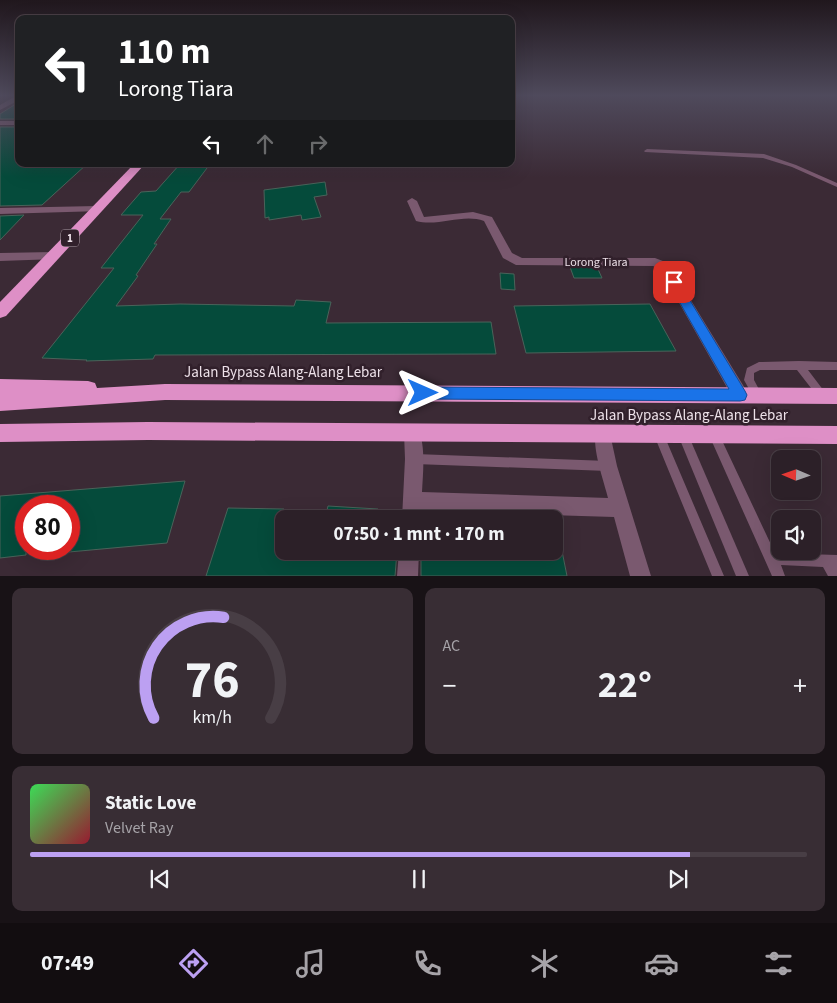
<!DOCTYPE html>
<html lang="id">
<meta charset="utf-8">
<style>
:root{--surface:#2c2028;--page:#382d34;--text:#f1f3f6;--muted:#a6a3a8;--line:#483e45;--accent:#bca0f2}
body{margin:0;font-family:"Source Sans 3",sans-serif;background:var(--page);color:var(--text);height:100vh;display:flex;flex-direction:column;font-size:19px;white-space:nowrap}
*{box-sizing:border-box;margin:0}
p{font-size:16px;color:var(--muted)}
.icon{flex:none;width:28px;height:28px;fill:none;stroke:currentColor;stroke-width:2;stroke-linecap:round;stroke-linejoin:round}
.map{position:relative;height:576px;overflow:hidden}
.side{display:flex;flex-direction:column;gap:12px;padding:12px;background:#181216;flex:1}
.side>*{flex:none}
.hud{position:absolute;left:15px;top:15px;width:500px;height:152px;border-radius:10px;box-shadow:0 5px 20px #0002,0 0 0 1px var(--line);background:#202124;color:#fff;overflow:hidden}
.needle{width:32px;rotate:272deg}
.fabs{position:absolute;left:771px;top:450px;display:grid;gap:10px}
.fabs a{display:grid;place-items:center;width:50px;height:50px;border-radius:10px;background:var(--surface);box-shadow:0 5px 20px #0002,0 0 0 1px var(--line);font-size:25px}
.speed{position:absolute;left:15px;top:495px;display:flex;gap:10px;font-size:25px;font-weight:700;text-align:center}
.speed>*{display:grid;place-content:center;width:65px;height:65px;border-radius:50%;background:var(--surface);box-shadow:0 5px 20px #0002,0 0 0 1px var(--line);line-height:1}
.speed .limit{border:8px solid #d22;background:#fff;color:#111}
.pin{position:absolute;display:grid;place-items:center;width:42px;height:42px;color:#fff;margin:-21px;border-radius:10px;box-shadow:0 2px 8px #0006}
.me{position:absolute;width:55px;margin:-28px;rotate:90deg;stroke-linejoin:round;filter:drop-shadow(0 0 4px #0008)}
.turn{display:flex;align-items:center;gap:18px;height:105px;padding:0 20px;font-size:22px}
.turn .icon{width:65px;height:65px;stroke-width:2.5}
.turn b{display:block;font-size:35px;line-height:42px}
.lanes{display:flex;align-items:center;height:48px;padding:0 20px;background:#0003;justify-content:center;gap:25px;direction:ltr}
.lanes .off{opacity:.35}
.big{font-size:38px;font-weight:700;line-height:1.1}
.side .widget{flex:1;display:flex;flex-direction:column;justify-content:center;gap:8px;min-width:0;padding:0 18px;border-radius:10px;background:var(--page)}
.side .dial{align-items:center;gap:0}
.dial svg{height:130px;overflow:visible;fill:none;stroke:var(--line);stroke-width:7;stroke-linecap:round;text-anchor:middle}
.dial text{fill:var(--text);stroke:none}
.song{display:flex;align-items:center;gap:15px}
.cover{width:60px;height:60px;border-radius:8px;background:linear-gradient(135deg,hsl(130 70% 55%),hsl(350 70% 35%))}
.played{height:5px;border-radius:2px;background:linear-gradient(90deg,var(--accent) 85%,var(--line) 85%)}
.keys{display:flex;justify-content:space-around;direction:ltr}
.heat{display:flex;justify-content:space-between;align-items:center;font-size:28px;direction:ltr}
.side .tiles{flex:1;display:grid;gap:12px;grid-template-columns:1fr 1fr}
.widget:last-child{grid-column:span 2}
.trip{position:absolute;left:275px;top:510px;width:288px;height:50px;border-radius:10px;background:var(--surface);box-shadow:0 5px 20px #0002,0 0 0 1px var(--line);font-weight:700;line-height:50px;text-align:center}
.tabs{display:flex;height:80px;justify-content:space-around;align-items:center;background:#120d10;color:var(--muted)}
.tabs .icon{width:35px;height:35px}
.tabs .on{color:var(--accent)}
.tabs b{font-size:22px;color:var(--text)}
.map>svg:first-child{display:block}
.building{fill:#054b3b;stroke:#4a635a}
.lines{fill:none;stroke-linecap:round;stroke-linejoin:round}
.lane{fill:#7a596f;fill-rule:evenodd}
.street{fill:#7a596f;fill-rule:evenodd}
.highway{fill:#de8fc6;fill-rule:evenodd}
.route{fill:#1a73e8;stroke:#114b97}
.labels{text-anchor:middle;stroke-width:5;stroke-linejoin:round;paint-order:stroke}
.shield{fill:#31202b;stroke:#b5a7b0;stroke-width:1}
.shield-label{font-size:11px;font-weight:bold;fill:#ede1e9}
.street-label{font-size:12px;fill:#ede1e9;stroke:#31202b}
.near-street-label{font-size:15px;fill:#ede1e9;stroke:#31202b}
</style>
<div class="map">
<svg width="837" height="576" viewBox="0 0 837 576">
<rect width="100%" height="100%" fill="#3b2a35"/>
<g class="building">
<polygon points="19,102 19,119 0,119 0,114"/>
<polygon points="0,127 19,127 19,164 87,164 42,205 0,206"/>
<polygon points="180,164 210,164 189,192 181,192 160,219 171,219 154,244 157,244 136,275 138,276 116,306 180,304 294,306 296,300 331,302 326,323 491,322 496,354 155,355 153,359 86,361 87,360 42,358 114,268 101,268 143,215 121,215 141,192 156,191"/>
<polygon points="325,182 327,195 314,197 321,217 302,220 301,215 269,220 269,217 265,218 264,190"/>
<polygon points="24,215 0,240 0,216"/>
<polygon points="570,267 597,267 602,278 574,278"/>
<polygon points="500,273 514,274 515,290 501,289"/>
<polygon points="650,304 676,351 526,353 514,306"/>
<polygon points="185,481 167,543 69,552 69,506 26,506 26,555 0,558 0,496"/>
<polygon points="328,506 378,509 378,519 325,519"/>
<polygon points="228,508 284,509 284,551 397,551 395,576 206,576"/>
<polygon points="421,551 562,551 567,576 421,576"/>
</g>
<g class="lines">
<g class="lane">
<polygon points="647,149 764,154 796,165 837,183 837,187 792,167 763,158 645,152 644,151"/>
<polygon points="799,361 837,362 837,370 808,370 824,391 826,394 824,397 821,398 818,397 797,370 760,370 754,373 754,380 762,395 760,398 757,399 754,398 744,380 747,368 759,362"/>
<polygon points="659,430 663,432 664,435 724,576 712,576 654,435 655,432"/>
<polygon points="683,430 687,432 749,576 736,576 678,435 679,432"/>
<polygon points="714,430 718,432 775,553 837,555 837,576 828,576 823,567 781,565 785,576 772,576 709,435 710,432"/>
<polygon points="415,454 608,461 612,462 613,466 612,470 608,471 415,464 411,463 410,459 411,455"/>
</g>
<g class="street">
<polygon points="16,96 19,96 19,100 0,110 0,105"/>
<rect x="0" y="121" width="19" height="4"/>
<path d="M412 198 417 201 424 217 473 212 492 217 512 253 522 258H655L668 263 746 390 748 395 746 400 740 402 734 400 660 269 653 266 516 265 503 258 484 221C463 213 439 227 416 221L407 201Z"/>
<polygon points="97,206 101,207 101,211 0,214 0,208"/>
<polygon points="53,252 57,253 59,256 57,259 0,261 0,253"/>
<path d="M412 425 418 428C426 446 423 472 422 492L608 498C604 481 590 444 597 429L603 426 609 429 617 466 651 576H630L614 517 422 511V519H402L405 459 404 433 406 428Z"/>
<polygon points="399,551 419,551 418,576 397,576"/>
</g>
<g class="highway">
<polygon points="134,164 145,164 6,316 0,318 0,302"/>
<polygon points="0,379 88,381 95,383 97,388 165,384 837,388 837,404 165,400 0,411"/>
<polygon points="148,422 837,426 837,444 148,440 0,442 0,424"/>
</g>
</g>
<linearGradient id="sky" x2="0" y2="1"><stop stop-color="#20171d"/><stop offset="0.54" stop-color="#4f4a5c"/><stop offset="1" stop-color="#4f4a5c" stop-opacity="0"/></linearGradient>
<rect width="837" height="177" fill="url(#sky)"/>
<polygon class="route" points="674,278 677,279 745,391 747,395 745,400 740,401 423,399 418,398 416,393 418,389 423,387 729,389 668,282"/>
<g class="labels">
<rect class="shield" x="61" y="229.5" width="18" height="17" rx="4"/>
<g class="shield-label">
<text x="70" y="242">1</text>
</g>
<g class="street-label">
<text x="596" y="266">Lorong Tiara</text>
</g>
<g class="near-street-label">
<text x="283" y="377">Jalan Bypass Alang-Alang Lebar</text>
<text x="689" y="420">Jalan Bypass Alang-Alang Lebar</text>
</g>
</g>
</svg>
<div class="fabs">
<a><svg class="needle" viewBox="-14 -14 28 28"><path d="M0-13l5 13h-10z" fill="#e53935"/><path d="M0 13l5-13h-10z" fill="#a6a3a8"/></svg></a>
<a><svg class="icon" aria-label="sound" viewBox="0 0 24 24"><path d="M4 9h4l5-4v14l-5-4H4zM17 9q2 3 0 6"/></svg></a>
</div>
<div class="speed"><div class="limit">80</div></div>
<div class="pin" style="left:674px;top:282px;background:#d93025"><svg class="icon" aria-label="arrive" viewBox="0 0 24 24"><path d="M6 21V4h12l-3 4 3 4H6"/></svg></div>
<svg class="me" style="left:423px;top:393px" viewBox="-20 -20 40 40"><path d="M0-17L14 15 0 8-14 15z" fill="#1a73e8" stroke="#fff" stroke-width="4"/></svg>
<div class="trip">07:50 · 1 mnt · 170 m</div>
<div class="hud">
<div class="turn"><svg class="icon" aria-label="left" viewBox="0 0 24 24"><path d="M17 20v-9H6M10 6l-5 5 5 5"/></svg><div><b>110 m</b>Lorong Tiara</div></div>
<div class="lanes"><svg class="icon" aria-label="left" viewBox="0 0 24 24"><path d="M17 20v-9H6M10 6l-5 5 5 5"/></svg><svg class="icon off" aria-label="ahead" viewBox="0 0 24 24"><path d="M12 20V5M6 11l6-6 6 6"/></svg><svg class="icon off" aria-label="right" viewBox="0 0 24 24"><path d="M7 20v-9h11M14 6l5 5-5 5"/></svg></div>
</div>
</div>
<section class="side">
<div class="tiles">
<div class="widget dial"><svg viewBox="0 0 100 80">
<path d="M14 69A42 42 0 1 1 86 69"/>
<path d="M14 69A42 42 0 0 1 57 7" stroke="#bca0f2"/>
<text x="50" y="56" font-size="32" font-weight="700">76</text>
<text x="50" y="72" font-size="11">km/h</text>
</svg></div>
<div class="widget"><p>AC</p>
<div class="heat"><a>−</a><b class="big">22°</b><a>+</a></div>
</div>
<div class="widget">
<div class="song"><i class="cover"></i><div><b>Static Love</b><p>Velvet Ray</p></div></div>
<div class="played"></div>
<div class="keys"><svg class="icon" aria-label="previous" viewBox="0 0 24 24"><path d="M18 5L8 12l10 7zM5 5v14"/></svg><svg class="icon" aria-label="pause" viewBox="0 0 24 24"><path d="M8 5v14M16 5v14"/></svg><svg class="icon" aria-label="next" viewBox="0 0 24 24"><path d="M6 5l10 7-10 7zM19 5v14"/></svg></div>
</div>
</div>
</section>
<nav class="tabs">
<b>07:49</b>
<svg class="icon on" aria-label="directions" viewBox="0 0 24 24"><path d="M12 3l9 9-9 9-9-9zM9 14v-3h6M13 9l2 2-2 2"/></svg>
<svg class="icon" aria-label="music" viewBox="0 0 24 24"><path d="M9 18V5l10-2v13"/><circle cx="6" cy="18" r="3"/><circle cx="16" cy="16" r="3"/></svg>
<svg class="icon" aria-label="phone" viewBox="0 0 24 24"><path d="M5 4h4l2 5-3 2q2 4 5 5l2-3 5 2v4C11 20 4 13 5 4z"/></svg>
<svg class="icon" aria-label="climate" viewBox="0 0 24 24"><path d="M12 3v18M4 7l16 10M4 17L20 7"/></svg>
<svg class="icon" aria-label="car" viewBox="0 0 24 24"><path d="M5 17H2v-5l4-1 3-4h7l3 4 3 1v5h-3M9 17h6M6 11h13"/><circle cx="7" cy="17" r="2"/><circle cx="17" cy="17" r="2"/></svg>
<svg class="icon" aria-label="filters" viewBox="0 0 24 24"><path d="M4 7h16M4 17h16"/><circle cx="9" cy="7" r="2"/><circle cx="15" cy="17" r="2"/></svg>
</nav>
